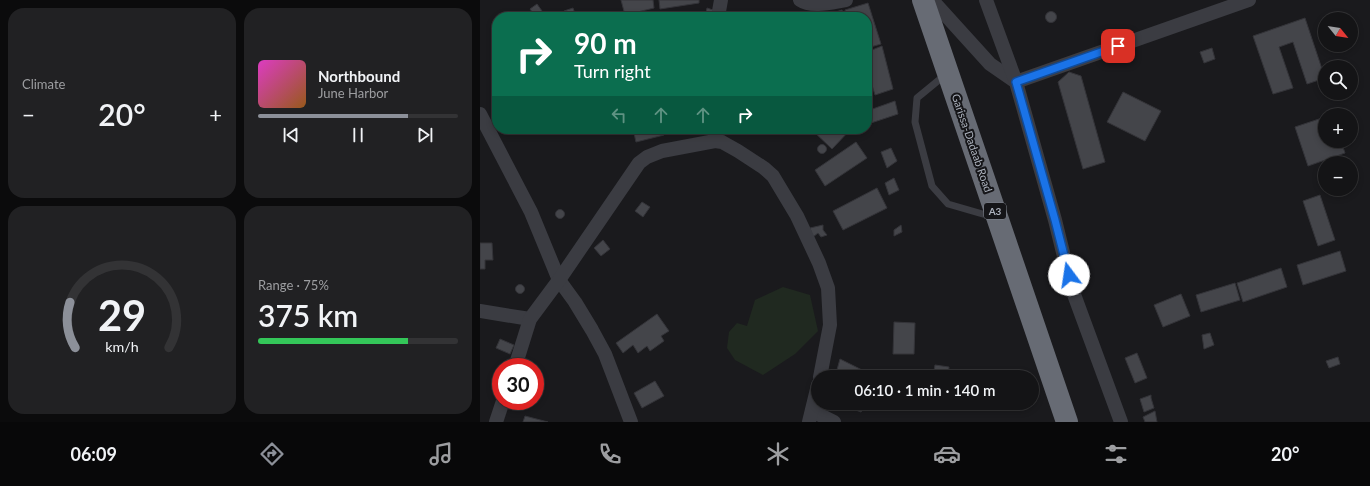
<!DOCTYPE html>
<meta charset="utf-8">
<style>
:root{--surface:#141416;--page:#212123;--text:#f1f3f6;--muted:#9d9ea1;--line:#333335;--accent:#8c9099}
body{margin:0;font-family:Lato,sans-serif;background:var(--page);color:var(--text);height:100vh;display:flex;flex-direction:column;font-size:15px;white-space:nowrap}
*{box-sizing:border-box;margin:0}
p{font-size:13px;color:var(--muted)}
.icon{flex:none;width:22px;height:22px;fill:none;stroke:currentColor;stroke-width:2;stroke-linecap:round;stroke-linejoin:round}
.map{position:relative;flex:1;overflow:hidden}
.details{display:flex;flex-direction:column;gap:8px;padding:8px;background:#0b0b0c;width:480px}
.details>*{flex:none}
.banner{position:absolute;left:12px;top:12px;width:380px;height:122px;border-radius:16px;box-shadow:0 2px 6px #0003,0 0 0 1px var(--line);background:#0b6e4f;color:#fff;overflow:hidden}
.needle{width:26px;rotate:120deg}
.fabs{position:absolute;left:838px;top:12px;display:grid;gap:8px}
.fabs a{display:grid;place-items:center;width:40px;height:40px;border-radius:50%;background:var(--surface);box-shadow:0 2px 6px #0003,0 0 0 1px var(--line);font-size:20px}
.speed{position:absolute;left:12px;top:358px;display:flex;gap:8px;font-size:20px;font-weight:700;text-align:center}
.speed>*{display:grid;place-content:center;width:52px;height:52px;border-radius:50%;background:var(--surface);box-shadow:0 2px 6px #0003,0 0 0 1px var(--line);line-height:1}
.speed .limit{border:6px solid #d22;background:#fff;color:#111}
.pin{position:absolute;display:grid;place-items:center;width:34px;height:34px;color:#fff;margin:-17px;border-radius:8px;box-shadow:0 2px 6px #0006}
.me{position:absolute;width:44px;margin:-22px;rotate:346deg;stroke-linejoin:round;filter:drop-shadow(0 0 3px #0008)}
.turn{display:flex;align-items:center;gap:14px;height:84px;padding:0 16px;font-size:18px}
.turn .icon{width:52px;height:52px;stroke-width:2.5}
.turn b{display:block;font-size:28px;line-height:34px}
.lanes{display:flex;align-items:center;height:38px;padding:0 16px;background:#0003;justify-content:center;gap:20px;direction:ltr}
.lanes .off{opacity:.35}
.big{font-size:30px;font-weight:600;line-height:1.1}
.details .tile{flex:1;display:flex;flex-direction:column;justify-content:center;gap:6px;min-width:0;padding:0 14px;border-radius:16px;background:var(--page)}
.details .dial{align-items:center;gap:0}
.dial svg{height:104px;overflow:visible;fill:none;stroke:var(--line);stroke-width:7;stroke-linecap:round;text-anchor:middle}
.dial text{fill:var(--text);stroke:none}
.song{display:flex;align-items:center;gap:12px}
.cover{width:48px;height:48px;border-radius:6px;background:linear-gradient(135deg,hsl(310 70% 55%),hsl(30 70% 35%))}
.played{height:4px;border-radius:2px;background:linear-gradient(90deg,var(--accent) 75%,var(--line) 75%)}
.keys{display:flex;justify-content:space-around;direction:ltr}
.heat{display:flex;justify-content:space-between;align-items:center;font-size:22px;direction:ltr}
.charge{height:6px;border-radius:3px;background:linear-gradient(90deg,#34c759 75%,var(--line) 0)}
.details .tiles{flex:1;display:grid;gap:8px;grid-template-columns:repeat(2,1fr)}
.trip{position:absolute;left:331px;top:370px;width:228px;height:40px;border-radius:20px;background:var(--surface);box-shadow:0 2px 6px #0003,0 0 0 1px var(--line);font-weight:600;line-height:40px;text-align:center}
.menu{display:flex;height:64px;justify-content:space-around;align-items:center;background:#080809;color:var(--muted)}
.menu .icon{width:28px;height:28px}
.menu .active{color:var(--accent)}
.menu b{font-size:18px;color:var(--text)}
main{display:flex;flex:1;min-height:0}
.map>svg:first-child{display:block}
.green{fill:#202920}
.building{fill:#44454a;stroke:#343439}
.lines{fill:none;stroke-linecap:round;stroke-linejoin:round}
.lane{stroke:#3b3c42;stroke-width:7}
.street{stroke:#3b3c42;stroke-width:14}
.highway{stroke:#676b74;stroke-width:22}
.route-casing{stroke:#114b97;stroke-width:10}
.route{stroke:#1a73e8;stroke-width:7}
.labels{text-anchor:middle;stroke-width:4;stroke-linejoin:round;paint-order:stroke}
.shield{fill:#151518;stroke:#7f838c;stroke-width:1}
.shield-label{font-size:10px;font-weight:bold;fill:#acb2bd}
.street-label{font-size:11px;fill:#acb2bd;stroke:#151518}
</style>
<main>
<section class="details">
<div class="tiles">
<div class="tile"><p>Climate</p>
<div class="heat"><a>−</a><b class="big">20°</b><a>+</a></div>
</div>
<div class="tile">
<div class="song"><i class="cover"></i><div><b>Northbound</b><p>June Harbor</p></div></div>
<div class="played"></div>
<div class="keys"><svg class="icon" aria-label="previous" viewBox="0 0 24 24"><path d="M18 5L8 12l10 7zM5 5v14"/></svg><svg class="icon" aria-label="pause" viewBox="0 0 24 24"><path d="M8 5v14M16 5v14"/></svg><svg class="icon" aria-label="next" viewBox="0 0 24 24"><path d="M6 5l10 7-10 7zM19 5v14"/></svg></div>
</div>
<div class="tile dial"><svg viewBox="0 0 100 80">
<path d="M14 69A42 42 0 1 1 86 69"/>
<path d="M14 69A42 42 0 0 1 10 34" stroke="#8c9099"/>
<text x="50" y="56" font-size="32" font-weight="700">29</text>
<text x="50" y="72" font-size="11">km/h</text>
</svg></div>
<div class="tile"><p>Range · 75%</p><b class="big">375 km</b><div class="charge"></div></div>
</div>
</section>
<div class="map">
<svg width="890" height="422" viewBox="0 0 890 422">
<rect width="100%" height="100%" fill="#1a1a1d"/>
<polygon class="green" points="303,287 330,295 338,331 315,354 283,375 255,360 247,348 249,332 257,323 267,326 275,300"/>
<g class="building">
<polygon points="141,0 173,0 174,8 145,15"/>
<polygon points="179,0 219,0 219,3 180,9"/>
<polygon points="388,3 401,44 387,48 387,17 374,17 374,15 367,17 365,10"/>
<polygon points="57,4 62,11 55,16 50,9"/>
<polygon points="93,8 96,17 85,17 84,11"/>
<polygon points="227,8 233,10 232,15 226,13"/>
<polygon points="362,10 364,17 343,17 343,16"/>
<circle cx="571" cy="17" r="5.5"/>
<polygon points="825,18 845,78 827,84 813,42 799,47 813,88 793,94 773,36"/>
<polygon points="402,46 413,89 395,95 387,68 387,52"/>
<polygon points="732,48 735,59 724,63 720,52"/>
<polygon points="589,72 601,76 625,162 603,169 578,82"/>
<polygon points="643,92 681,111 665,141 627,122"/>
<polygon points="415,101 418,114 391,123 387,117 387,111"/>
<polygon points="861,112 862,115 852,115"/>
<polygon points="845,117 845,141 861,141 865,153 828,166 815,127"/>
<polygon points="153,129 183,129 184,135 156,142"/>
<polygon points="331,129 371,129 352,149"/>
<polygon points="376,142 387,158 345,186 335,170"/>
<circle cx="342" cy="149" r="4.5"/>
<polygon points="411,148 417,161 407,168 401,152"/>
<polygon points="414,178 419,190 409,195 405,183"/>
<polygon points="397,188 407,208 363,230 353,211"/>
<polygon points="840,195 855,240 838,246 823,201"/>
<polygon points="162,202 170,207 163,217 155,211"/>
<circle cx="80" cy="214" r="4.5"/>
<polygon points="343,225 343,230 347,235 341,237 338,233 333,237 330,228"/>
<polygon points="421,225 422,232 414,236 414,230"/>
<polygon points="123,240 130,249 121,256 114,248"/>
<polygon points="0,243 12,243 13,260 5,260 5,269 0,269"/>
<polygon points="860,251 866,271 823,285 817,265"/>
<polygon points="801,268 807,287 763,302 757,283"/>
<polygon points="755,283 760,300 721,312 716,295"/>
<circle cx="40" cy="289" r="4.5"/>
<polygon points="701,294 710,316 683,327 674,305"/>
<polygon points="177,314 189,331 181,336 184,341 170,351 167,346 158,353 153,345 143,353 136,343"/>
<polygon points="414,322 435,323 434,354 413,354"/>
<polygon points="730,333 734,345 724,349 722,335"/>
<polygon points="20,339 34,345 30,354 16,348"/>
<polygon points="657,353 667,378 655,383 645,358"/>
<polygon points="858,357 860,364 849,368 846,361"/>
<polygon points="360,359 396,377 355,377"/>
<polygon points="455,365 469,367 468,377 453,377"/>
<polygon points="175,381 184,396 162,408 154,393"/>
<polygon points="671,395 671,398 674,408 664,412 660,399"/>
<polygon points="357,403 387,403 381,412"/>
<polygon points="675,411 677,422 665,422 663,417"/>
<polygon points="45,416 68,422 43,422"/>
</g>
<g class="lines">
<polyline class="lane" points="465,75 437,98 435,122 452,186 468,204 513,217"/>
<g class="street">
<path d="M320 0C332 8 353 2 366 0"/>
<polyline points="452,0 510,64 536,82 769,0"/>
<polyline points="506,0 536,82 575,220 592,289 641,422"/>
<polyline points="238,17 241,0"/>
<polyline points="0,114 51,212 79,280 95,302 112,330 125,354 151,422"/>
<polyline points="0,311 50,319"/>
<polyline points="35,367 50,319 79,280 159,163 167,157 182,151 235,141 242,142 258,151 284,168 293,176 317,216 339,263 348,288 350,325 340,377"/>
<polyline points="332,411 354,422"/>
<polyline points="16,422 23,401"/>
<polyline points="329,422 338,385"/>
</g>
<polyline class="highway" points="443,0 587,422"/>
</g>
<g class="lines">
<defs>
<polyline id="route" points="589,275 575,220 536,82 638,46"/>
</defs>
<use href="#route" class="route-casing"/>
<use href="#route" class="route"/>
</g>
<g class="labels">
<rect class="shield" x="504" y="203" width="22" height="16" rx="3"/>
<g class="shield-label">
<text x="515" y="215">A3</text>
</g>
<g class="street-label">
<text transform="translate(492 143) rotate(71)" y="4">Garissa-Dadaab Road</text>
</g>
</g>
</svg>
<div class="fabs">
<a><svg class="needle" viewBox="-14 -14 28 28"><path d="M0-13l5 13h-10z" fill="#e53935"/><path d="M0 13l5-13h-10z" fill="#9d9ea1"/></svg></a>
<a><svg class="icon" aria-label="search" viewBox="0 0 24 24"><circle cx="10" cy="10" r="6"/><path d="M15 15l6 6"/></svg></a>
<a>+</a>
<a>−</a>
</div>
<div class="speed"><div class="limit">30</div></div>
<div class="pin" style="left:638px;top:46px;background:#d93025"><svg class="icon" aria-label="arrive" viewBox="0 0 24 24"><path d="M6 21V4h12l-3 4 3 4H6"/></svg></div>
<svg class="me" style="left:589px;top:275px" viewBox="-20 -20 40 40"><circle r="19" fill="#fff"/><path d="M0-13L10 11 0 6-10 11z" fill="#1a73e8"/></svg>
<div class="trip">06:10 · 1 min · 140 m</div>
<div class="banner">
<div class="turn"><svg class="icon" aria-label="right" viewBox="0 0 24 24"><path d="M7 20v-9h11M14 6l5 5-5 5"/></svg><div><b>90 m</b>Turn right</div></div>
<div class="lanes"><svg class="icon off" aria-label="left" viewBox="0 0 24 24"><path d="M17 20v-9H6M10 6l-5 5 5 5"/></svg><svg class="icon off" aria-label="ahead" viewBox="0 0 24 24"><path d="M12 20V5M6 11l6-6 6 6"/></svg><svg class="icon off" aria-label="ahead" viewBox="0 0 24 24"><path d="M12 20V5M6 11l6-6 6 6"/></svg><svg class="icon" aria-label="right" viewBox="0 0 24 24"><path d="M7 20v-9h11M14 6l5 5-5 5"/></svg></div>
</div>
</div>
</main>
<nav class="menu">
<b>06:09</b>
<svg class="icon active" aria-label="directions" viewBox="0 0 24 24"><path d="M12 3l9 9-9 9-9-9zM9 14v-3h6M13 9l2 2-2 2"/></svg>
<svg class="icon" aria-label="music" viewBox="0 0 24 24"><path d="M9 18V5l10-2v13"/><circle cx="6" cy="18" r="3"/><circle cx="16" cy="16" r="3"/></svg>
<svg class="icon" aria-label="phone" viewBox="0 0 24 24"><path d="M5 4h4l2 5-3 2q2 4 5 5l2-3 5 2v4C11 20 4 13 5 4z"/></svg>
<svg class="icon" aria-label="climate" viewBox="0 0 24 24"><path d="M12 3v18M4 7l16 10M4 17L20 7"/></svg>
<svg class="icon" aria-label="car" viewBox="0 0 24 24"><path d="M5 17H2v-5l4-1 3-4h7l3 4 3 1v5h-3M9 17h6M6 11h13"/><circle cx="7" cy="17" r="2"/><circle cx="17" cy="17" r="2"/></svg>
<svg class="icon" aria-label="filters" viewBox="0 0 24 24"><path d="M4 7h16M4 17h16"/><circle cx="9" cy="7" r="2"/><circle cx="15" cy="17" r="2"/></svg>
<b>20°</b>
</nav>
